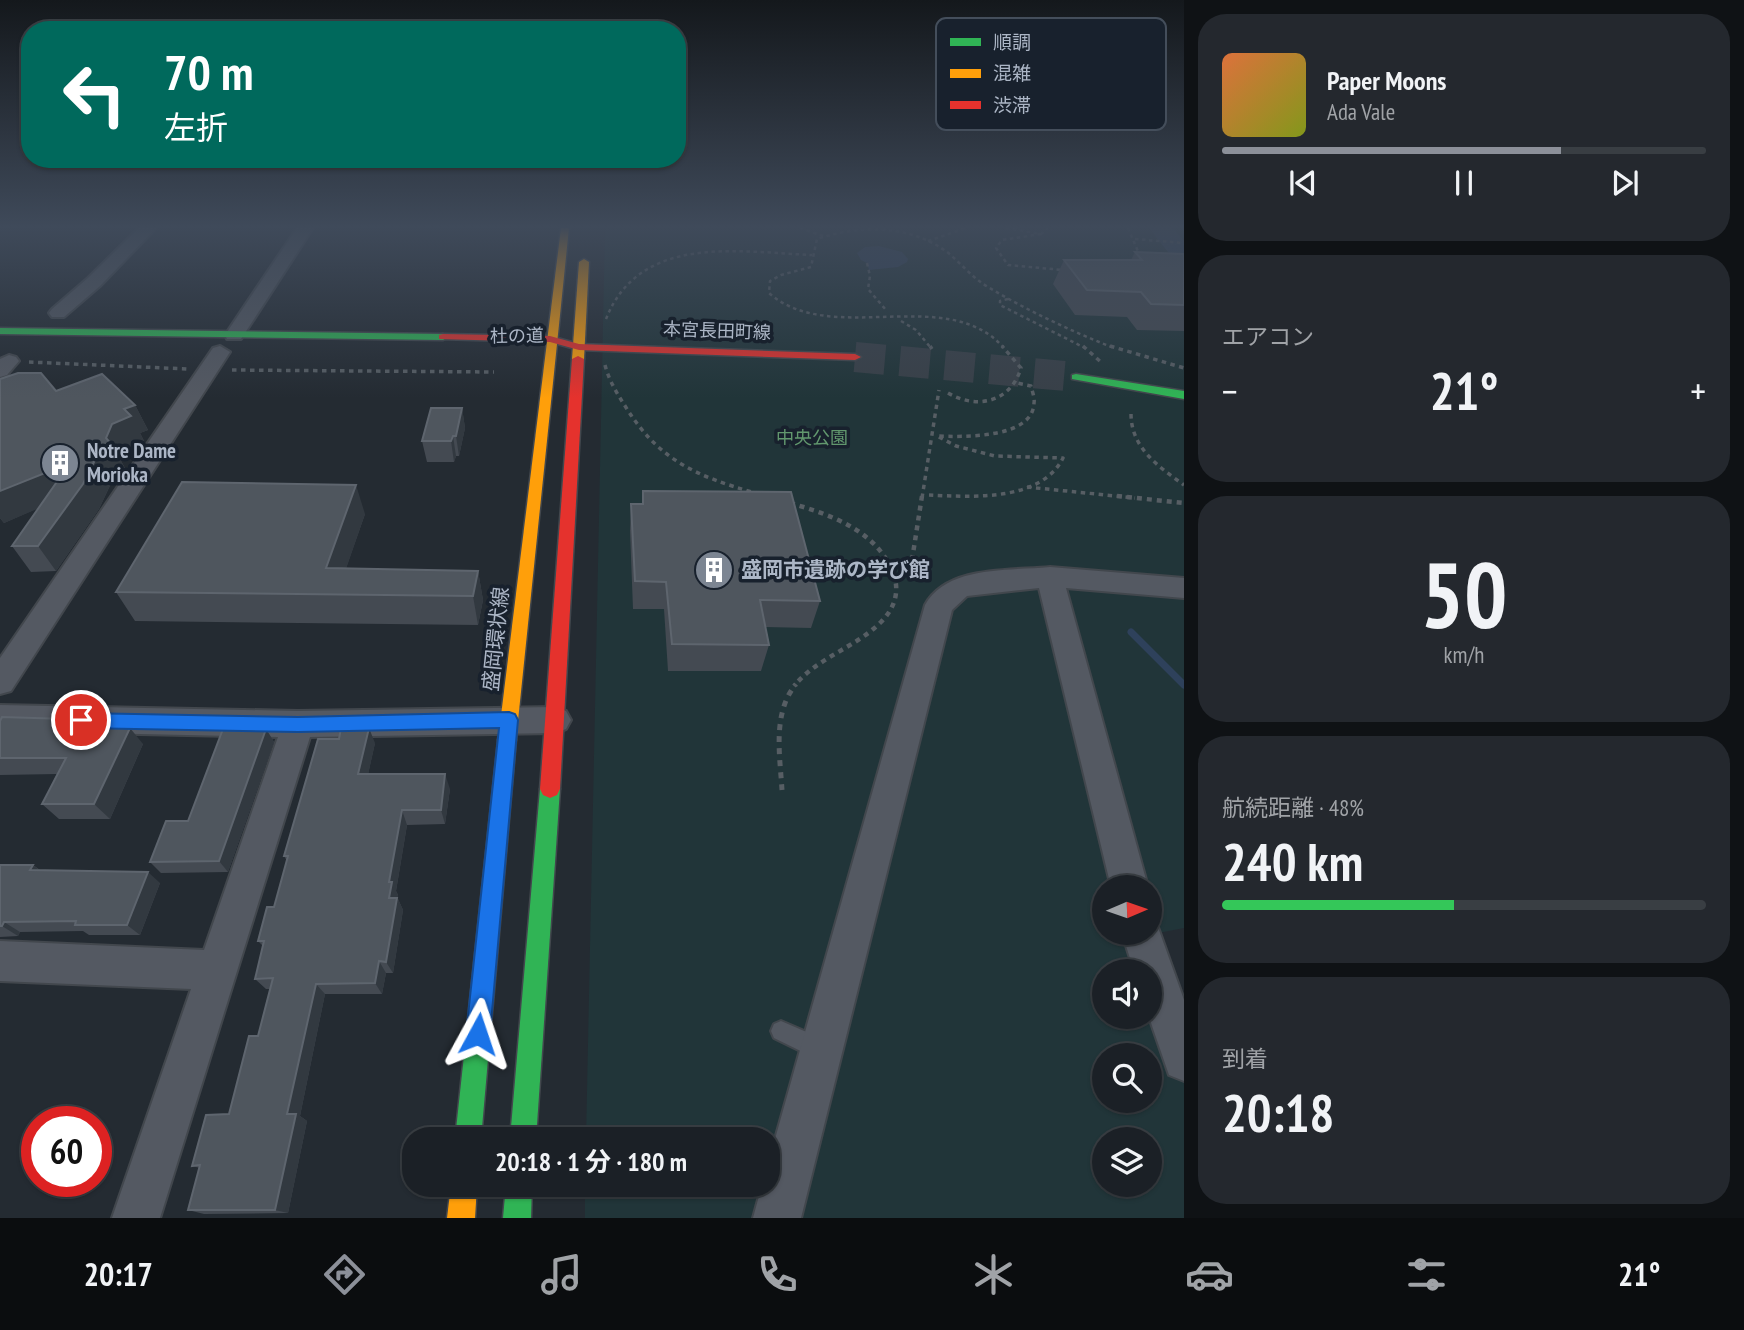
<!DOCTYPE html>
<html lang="ja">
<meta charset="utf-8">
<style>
:root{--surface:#1b2026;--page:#24282e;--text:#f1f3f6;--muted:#a0a3a7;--line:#393e43;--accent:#8c9099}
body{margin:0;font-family:"PT Sans Narrow","Noto Sans JP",sans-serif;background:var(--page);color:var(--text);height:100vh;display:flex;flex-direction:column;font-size:26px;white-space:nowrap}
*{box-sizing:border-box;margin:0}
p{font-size:23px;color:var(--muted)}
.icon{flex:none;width:38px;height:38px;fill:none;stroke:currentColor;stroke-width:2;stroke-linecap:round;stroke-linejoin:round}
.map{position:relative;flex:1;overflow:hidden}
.details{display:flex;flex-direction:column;gap:14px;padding:14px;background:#0f1215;width:560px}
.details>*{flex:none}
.top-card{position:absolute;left:21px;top:21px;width:665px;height:147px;border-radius:28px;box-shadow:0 2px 5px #0004,0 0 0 2px var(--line);background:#00695c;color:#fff;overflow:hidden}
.needle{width:46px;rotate:88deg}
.buttons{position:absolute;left:1092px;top:875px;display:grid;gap:14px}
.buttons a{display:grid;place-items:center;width:70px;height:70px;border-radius:50%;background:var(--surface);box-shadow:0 2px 5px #0004,0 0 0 2px var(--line);font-size:35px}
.speed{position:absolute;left:21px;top:1106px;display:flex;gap:14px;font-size:35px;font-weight:700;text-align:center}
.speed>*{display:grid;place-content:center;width:91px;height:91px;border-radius:50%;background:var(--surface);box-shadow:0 2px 5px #0004,0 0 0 2px var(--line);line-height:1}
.speed .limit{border:10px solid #d22;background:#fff;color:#111}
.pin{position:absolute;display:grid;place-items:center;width:60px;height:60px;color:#fff;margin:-30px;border:4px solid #fff;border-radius:50%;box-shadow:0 2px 7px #0007}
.me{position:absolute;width:77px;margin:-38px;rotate:5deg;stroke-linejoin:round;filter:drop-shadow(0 0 5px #0008)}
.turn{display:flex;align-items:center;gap:24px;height:147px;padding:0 28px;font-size:32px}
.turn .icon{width:91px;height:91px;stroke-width:2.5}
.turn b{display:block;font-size:49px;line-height:60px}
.big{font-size:52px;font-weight:700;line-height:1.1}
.details .tile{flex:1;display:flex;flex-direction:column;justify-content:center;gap:10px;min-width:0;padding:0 24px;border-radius:28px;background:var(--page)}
.details .dial{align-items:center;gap:0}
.dial b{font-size:91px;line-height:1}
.song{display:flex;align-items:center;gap:21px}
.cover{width:84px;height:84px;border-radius:10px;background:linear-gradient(135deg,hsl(20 70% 55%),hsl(70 70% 35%))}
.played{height:7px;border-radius:4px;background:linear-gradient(90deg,var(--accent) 70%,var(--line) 70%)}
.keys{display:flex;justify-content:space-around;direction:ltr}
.heat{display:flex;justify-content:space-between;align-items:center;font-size:38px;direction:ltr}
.charge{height:10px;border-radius:5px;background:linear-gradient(90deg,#34c759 48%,var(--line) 0)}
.trip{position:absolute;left:402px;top:1127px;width:378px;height:70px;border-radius:28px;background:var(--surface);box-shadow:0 2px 5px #0004,0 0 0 2px var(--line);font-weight:700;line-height:70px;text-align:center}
.tab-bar{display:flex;height:112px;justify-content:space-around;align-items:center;background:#0b0d0f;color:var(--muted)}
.tab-bar .icon{width:49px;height:49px}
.tab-bar .on{color:var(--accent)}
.tab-bar b{font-size:32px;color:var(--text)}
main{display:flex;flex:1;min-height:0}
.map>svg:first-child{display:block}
.green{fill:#213539;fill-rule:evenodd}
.water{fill:#2e415b}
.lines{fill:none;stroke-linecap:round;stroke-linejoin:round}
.stream{stroke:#2e415b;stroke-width:7}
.river{fill:#2e415b;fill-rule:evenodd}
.secondary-tunnel{stroke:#384048;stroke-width:30;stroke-dasharray:30 15;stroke-linecap:butt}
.lane-casing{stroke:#42474d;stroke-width:4}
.street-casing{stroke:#42474d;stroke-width:4}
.fast-casing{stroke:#42474d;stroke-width:3}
.slow-casing{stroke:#42474d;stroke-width:3}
.jam-casing{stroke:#42474d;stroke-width:3}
.path-far3{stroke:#575e64;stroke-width:2.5;stroke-dasharray:3.5 3.5;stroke-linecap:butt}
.path-far2{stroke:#575e64;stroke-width:3.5;stroke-dasharray:4.5 4.5;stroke-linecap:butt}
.path-far1{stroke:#575e64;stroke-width:4.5;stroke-dasharray:5 5;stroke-linecap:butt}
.path{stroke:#575e64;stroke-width:5;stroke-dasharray:6 6;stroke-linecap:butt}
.lane{fill:#545962;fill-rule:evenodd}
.street{fill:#545962;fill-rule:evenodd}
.fast{fill:#30b455;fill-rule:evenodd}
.slow{fill:#ff9f0a;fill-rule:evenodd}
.jam{fill:#e5322d;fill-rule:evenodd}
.wall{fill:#444a52}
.shaded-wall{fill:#323940}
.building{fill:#4f565e;stroke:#5e656e;stroke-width:2}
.route{fill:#1a73e8;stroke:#114b97;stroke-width:2}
.labels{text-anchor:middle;stroke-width:7;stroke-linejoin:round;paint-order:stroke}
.far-street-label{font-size:18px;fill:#acb6c6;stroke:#18212d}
.far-park-label{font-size:18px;fill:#62986e;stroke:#18212d}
.poi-label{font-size:21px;font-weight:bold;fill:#acb6c6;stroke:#18212d;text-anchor:start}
.street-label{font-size:21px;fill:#acb6c6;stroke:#18212d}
.key{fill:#18212d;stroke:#444e5b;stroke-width:2}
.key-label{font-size:19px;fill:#acb6c6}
</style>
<main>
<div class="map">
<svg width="1184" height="1218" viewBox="0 0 1184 1218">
<rect width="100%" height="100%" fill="#242b32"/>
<path class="green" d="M605 228H1184V928L1143 936 1184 1060V1218H585V1185H768V1139H586ZM1104 887H1150V933H1104ZM1104 971H1150V1017H1104ZM1104 1055H1150V1101H1104ZM1104 1139H1150V1185H1104Z"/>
<polygon class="water" points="879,246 902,252 908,259 907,262 898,267 869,270 867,263 861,260 857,253 865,247"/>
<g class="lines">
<polyline class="stream" points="1131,632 1184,685"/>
<polygon class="river" points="1149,228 1173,228 1184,241 1184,263 1175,261"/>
<polyline class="secondary-tunnel" points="855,357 1076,377"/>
<defs>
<polygon id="lane" points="781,1021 825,1040 828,1048 825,1056 817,1059 774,1038 771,1031 774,1024"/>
<g id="street">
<polygon points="139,228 156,228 100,286 64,317 52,317 49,313 52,309 88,278"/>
<polygon points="297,228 313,228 241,339 227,339 225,335"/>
<polygon points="220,346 230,352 11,691 0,694 0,658 213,348"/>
<polygon points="9,355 16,357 19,361 7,375 0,377 0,359"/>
<path d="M1050 567 1184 578V598L1066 588 1148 887H1111L1039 588 967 596 952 610 801 1218H753L762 1185H768V1164L925 605C947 565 1011 571 1050 567Z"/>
<polygon points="0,705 298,711 555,707 566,711 571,720 566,729 555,733 310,737 160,1218 112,1218 191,989 0,981 0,941 204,950 278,737 0,731"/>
<polygon points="1150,917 1155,919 1184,1000 1184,1081 1169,1075 1149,1017 1150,971 1134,971 1122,933 1150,933"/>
</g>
<g id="fast">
<polygon points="0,328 443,334 448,337 443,340 0,334"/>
<polygon points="1076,374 1184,391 1184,399 1072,379 1072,375"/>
<polygon points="507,732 513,734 516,740 481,1139 455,1139 498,740 501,734"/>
<polygon points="550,780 557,783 560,789 536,1139 510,1139 540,789 543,783"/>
<polygon points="506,1185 532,1185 531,1218 503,1218"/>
</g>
<g id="slow">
<polygon points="561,228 569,228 516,740 513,746 507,748 501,746 498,740"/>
<polygon points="584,259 589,262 584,359 578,362 572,359 579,262"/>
<polygon points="451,1185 477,1185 475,1218 447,1218"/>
</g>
<g id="jam">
<polygon points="443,334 550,336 579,344 855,354 861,357 855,360 579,350 550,342 439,339 439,335"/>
<polygon points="578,356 584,359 560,789 557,795 550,798 543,795 540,789 572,359"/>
</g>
</defs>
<use href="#lane" class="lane-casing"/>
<use href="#street" class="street-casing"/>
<use href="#fast" class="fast-casing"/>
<use href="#slow" class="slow-casing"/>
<use href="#jam" class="jam-casing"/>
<g class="path-far3">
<polyline points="800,228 823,236"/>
<polyline points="1006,228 1041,234 1048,228"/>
<polyline points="1128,228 1140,256"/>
<polyline points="1041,234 1002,240 996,248 1008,265 1063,270"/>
<polyline points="1135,239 1184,243"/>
<polyline points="928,241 966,228"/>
<polyline points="867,263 870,276 868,289 886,310"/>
<polyline points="1008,299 1000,301 1000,305 1085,348"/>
<path d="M606 319C640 233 739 252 812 255"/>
<polyline points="901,321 916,330 931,348"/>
<path d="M1004 348C947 283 831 348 769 293L770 281 781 275 811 267 817 239C859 225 909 224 947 252 961 263 971 277 988 287 1028 311 1071 331 1114 348"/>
</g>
<g class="path-far2">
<polyline points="930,346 932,349"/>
<polyline points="1083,346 1102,363"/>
<polyline points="1110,346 1184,368"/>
<polyline points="29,362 188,369"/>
<path d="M605 365C609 381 618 395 627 409 660 461 697 476 755 493"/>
<polyline points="232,370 494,372"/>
<path d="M948 393C977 410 1011 402 1021 368L1002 346"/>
<path d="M1131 414C1131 448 1159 467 1184 485"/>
<polyline points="1027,487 1135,498"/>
<path d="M929 495C971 497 1041 502 1063 458L995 456 956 446 937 436C962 437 1033 439 1034 403 1035 398 1032 391 1031 386L1017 383"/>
<polyline points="922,498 939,390"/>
</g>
<g class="path-far1">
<polyline points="1117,496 1184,503"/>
<path d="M790 503C832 515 881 532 895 579 899 595 893 610 881 622 855 648 818 657 794 686"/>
<polyline points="912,560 922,496"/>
</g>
<path class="path" d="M782 790C780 756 772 713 796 684"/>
<use href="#lane" class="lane"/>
<use href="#street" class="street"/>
<use href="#fast" class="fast"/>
<use href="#slow" class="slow"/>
<use href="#jam" class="jam"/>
</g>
<g class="wall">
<polygon points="1135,252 1184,254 1184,331 1137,330 1127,317 1075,315 1053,284 1064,260 1131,260"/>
<polygon points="0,379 56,391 135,405 148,430 140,433 144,441 126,449 121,461 126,470 114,477 99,509 56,571 31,572 12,546 38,508 4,523 0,518"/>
<polygon points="462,408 465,428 459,456 456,456 454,462 427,462 422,441"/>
<polygon points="643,491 820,601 811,628 765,627 769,645 761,671 668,671 664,609 633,609 630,531 631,504 642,504"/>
<polygon points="365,514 346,568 478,571 483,600 478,625 135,621 116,592"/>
<polygon points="0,721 74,728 143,744 110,819 59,819 42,804 57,774 0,775"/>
<polygon points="266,729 274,742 228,872 161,873 150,862 188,821"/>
<polygon points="375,743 368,774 450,789 445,824 407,825 396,891 398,895 398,899 403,910 393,973 386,973 382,994 325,994 300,1116 307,1121 288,1213 204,1214 188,1210 200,1168 192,1166 229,1114 258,1036 271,989 266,989 255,979 263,946 258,941 274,907 287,861 284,856"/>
<polygon points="0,865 33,865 40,870 160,883 140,935 89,935 83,931 20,932 18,936 0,937"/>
</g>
<g class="shaded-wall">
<polygon points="135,405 148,430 140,433 144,441 126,449 121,461 126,470 114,477 99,509 56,571 38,546 77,492 4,523 0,518 0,491 106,438 112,424 124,409"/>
<polygon points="462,408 465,428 459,456 456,436"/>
<polygon points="453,436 456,456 454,462 451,441"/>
<polygon points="356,485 365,514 337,595 326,568"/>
<polygon points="478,571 483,600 478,625 473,596"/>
<polygon points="66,719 81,735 61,728"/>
<polygon points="130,728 143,744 110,819 94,804"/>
<polygon points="369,728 375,743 365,789 358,774"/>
<polygon points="266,729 274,742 228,872 219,861"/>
<polygon points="445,774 450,789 445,824 441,810"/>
<polygon points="402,810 407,825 396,891 398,895 398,899 403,910 393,973 386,962 389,882"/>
<polygon points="33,865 47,876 30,870"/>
<polygon points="148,872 160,883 140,935 127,925"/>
<polygon points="4,922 20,932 18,936 2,926"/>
<polygon points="379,961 386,973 382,994 375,983"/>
<polygon points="316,984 325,994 300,1116 307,1121 288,1213 275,1210 287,1114"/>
</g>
<g class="building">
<polygon points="1135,252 1184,254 1184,305 1151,304 1141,292 1087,290 1064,260 1142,260"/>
<polygon points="18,373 41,373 56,391 102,374 135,405 124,409 131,416 112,424 106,438 112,445 99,452 83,484 38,546 12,546 70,463 0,491 0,379"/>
<polygon points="431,408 462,408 456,436 453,436 451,441 422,441"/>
<polygon points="182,482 356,485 326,568 478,571 473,596 116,592"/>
<polygon points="643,491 791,492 820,601 760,600 769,645 672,644 666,582 635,581 631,504 643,504"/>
<polygon points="2,717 66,719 61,728 130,728 94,804 42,804 66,758 0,758 0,721"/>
<polygon points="341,728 369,728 358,774 445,774 441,810 402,810 389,882 392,882 389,898 397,898 386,962 379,961 375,983 316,984 287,1114 296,1114 275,1210 188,1210 200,1165 192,1166 206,1115 229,1114 249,1036 258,1036 273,978 255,979 264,941 258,941 267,907 274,907 288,856 284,856 318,739 339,739"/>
<polygon points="223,729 266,729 219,861 150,862 166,821 188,821"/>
<polygon points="0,865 33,865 30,870 148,872 127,925 75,925 76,921 4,922 2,926 0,926"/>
</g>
<linearGradient id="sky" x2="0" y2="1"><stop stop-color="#14181c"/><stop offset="0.57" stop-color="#3f4a5a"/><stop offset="1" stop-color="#3f4a5a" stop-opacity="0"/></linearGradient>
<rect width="1184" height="398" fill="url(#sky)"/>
<polygon class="route" points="509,712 515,714 518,720 490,1034 487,1043 478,1046 470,1043 466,1034 499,728 298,732 81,728 75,725 72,720 75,715 81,713 298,717"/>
<defs>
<symbol id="building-disc" viewBox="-11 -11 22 22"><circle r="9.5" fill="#7c8592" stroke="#18212d"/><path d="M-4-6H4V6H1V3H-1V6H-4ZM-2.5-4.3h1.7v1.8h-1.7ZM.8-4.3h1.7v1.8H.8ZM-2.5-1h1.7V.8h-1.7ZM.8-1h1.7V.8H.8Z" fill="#fff"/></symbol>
</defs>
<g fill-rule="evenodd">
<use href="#building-disc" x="38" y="441" width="44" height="44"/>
<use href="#building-disc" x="692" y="548" width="44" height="44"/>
</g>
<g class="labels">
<g class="far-street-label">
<text transform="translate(717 331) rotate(2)" y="6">本宮長田町線</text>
<text transform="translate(517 336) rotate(-1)" y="6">杜の道</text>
</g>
<g class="far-park-label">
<text x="812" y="444">中央公園</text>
</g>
<g class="poi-label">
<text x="87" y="458">Notre Dame<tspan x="87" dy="24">Morioka</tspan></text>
<text x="741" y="577">盛岡市遺跡の学び館</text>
</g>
<g class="street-label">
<text transform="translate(496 639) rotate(-84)" y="7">盛岡環状線</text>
</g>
</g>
<rect x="936" y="18" width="230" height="112" rx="10" class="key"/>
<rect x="950" y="38" width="31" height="8" fill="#30b455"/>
<rect x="950" y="69" width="31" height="9" fill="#ff9f0a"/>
<rect x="950" y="101" width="31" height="8" fill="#e5322d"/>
<g class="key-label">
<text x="993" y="49">順調</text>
<text x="993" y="80">混雑</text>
<text x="993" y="112">渋滞</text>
</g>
</svg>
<div class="buttons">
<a><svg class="needle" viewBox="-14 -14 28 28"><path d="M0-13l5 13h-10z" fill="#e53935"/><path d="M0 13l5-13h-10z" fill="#a0a3a7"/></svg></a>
<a><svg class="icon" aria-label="sound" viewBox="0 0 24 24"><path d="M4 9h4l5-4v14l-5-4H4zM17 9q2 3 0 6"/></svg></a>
<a><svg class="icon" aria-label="search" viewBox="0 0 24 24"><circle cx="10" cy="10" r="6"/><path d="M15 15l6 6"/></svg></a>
<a><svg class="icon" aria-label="layers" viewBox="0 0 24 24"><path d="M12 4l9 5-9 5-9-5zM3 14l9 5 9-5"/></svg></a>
</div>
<div class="speed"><div class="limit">60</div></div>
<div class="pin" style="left:81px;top:720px;background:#d93025"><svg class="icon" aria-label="arrive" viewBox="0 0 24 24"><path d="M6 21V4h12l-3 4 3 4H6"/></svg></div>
<svg class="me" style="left:478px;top:1034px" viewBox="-20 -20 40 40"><path d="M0-17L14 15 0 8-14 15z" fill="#1a73e8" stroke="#fff" stroke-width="4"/></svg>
<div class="trip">20:18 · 1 分 · 180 m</div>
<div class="top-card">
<div class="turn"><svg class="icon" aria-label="left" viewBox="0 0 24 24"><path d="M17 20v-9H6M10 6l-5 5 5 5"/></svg><div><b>70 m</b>左折</div></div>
</div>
</div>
<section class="details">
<div class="tile">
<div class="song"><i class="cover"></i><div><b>Paper Moons</b><p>Ada Vale</p></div></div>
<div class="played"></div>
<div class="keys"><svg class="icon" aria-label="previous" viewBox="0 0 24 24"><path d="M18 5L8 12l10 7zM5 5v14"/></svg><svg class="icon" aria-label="pause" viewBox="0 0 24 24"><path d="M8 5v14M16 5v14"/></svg><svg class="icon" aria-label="next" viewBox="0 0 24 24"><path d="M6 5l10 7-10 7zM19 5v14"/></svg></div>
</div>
<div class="tile"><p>エアコン</p>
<div class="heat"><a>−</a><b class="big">21°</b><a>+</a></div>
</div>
<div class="tile dial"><b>50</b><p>km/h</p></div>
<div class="tile"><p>航続距離 · 48%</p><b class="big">240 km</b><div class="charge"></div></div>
<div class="tile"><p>到着</p><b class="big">20:18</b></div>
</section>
</main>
<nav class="tab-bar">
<b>20:17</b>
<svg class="icon on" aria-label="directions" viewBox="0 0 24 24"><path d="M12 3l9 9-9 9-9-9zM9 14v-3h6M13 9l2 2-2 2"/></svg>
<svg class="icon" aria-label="music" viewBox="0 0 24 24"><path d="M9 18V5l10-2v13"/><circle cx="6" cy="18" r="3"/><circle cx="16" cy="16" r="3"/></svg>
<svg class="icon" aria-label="phone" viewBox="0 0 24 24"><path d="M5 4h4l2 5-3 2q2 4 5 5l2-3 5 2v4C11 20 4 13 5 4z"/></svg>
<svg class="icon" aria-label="climate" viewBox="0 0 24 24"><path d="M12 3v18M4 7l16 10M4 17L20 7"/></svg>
<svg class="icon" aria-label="car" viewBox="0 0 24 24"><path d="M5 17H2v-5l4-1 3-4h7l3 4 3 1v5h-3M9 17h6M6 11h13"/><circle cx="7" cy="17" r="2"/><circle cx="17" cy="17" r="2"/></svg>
<svg class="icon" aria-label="filters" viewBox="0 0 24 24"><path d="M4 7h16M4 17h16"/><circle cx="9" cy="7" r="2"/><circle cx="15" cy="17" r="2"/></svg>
<b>21°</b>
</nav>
